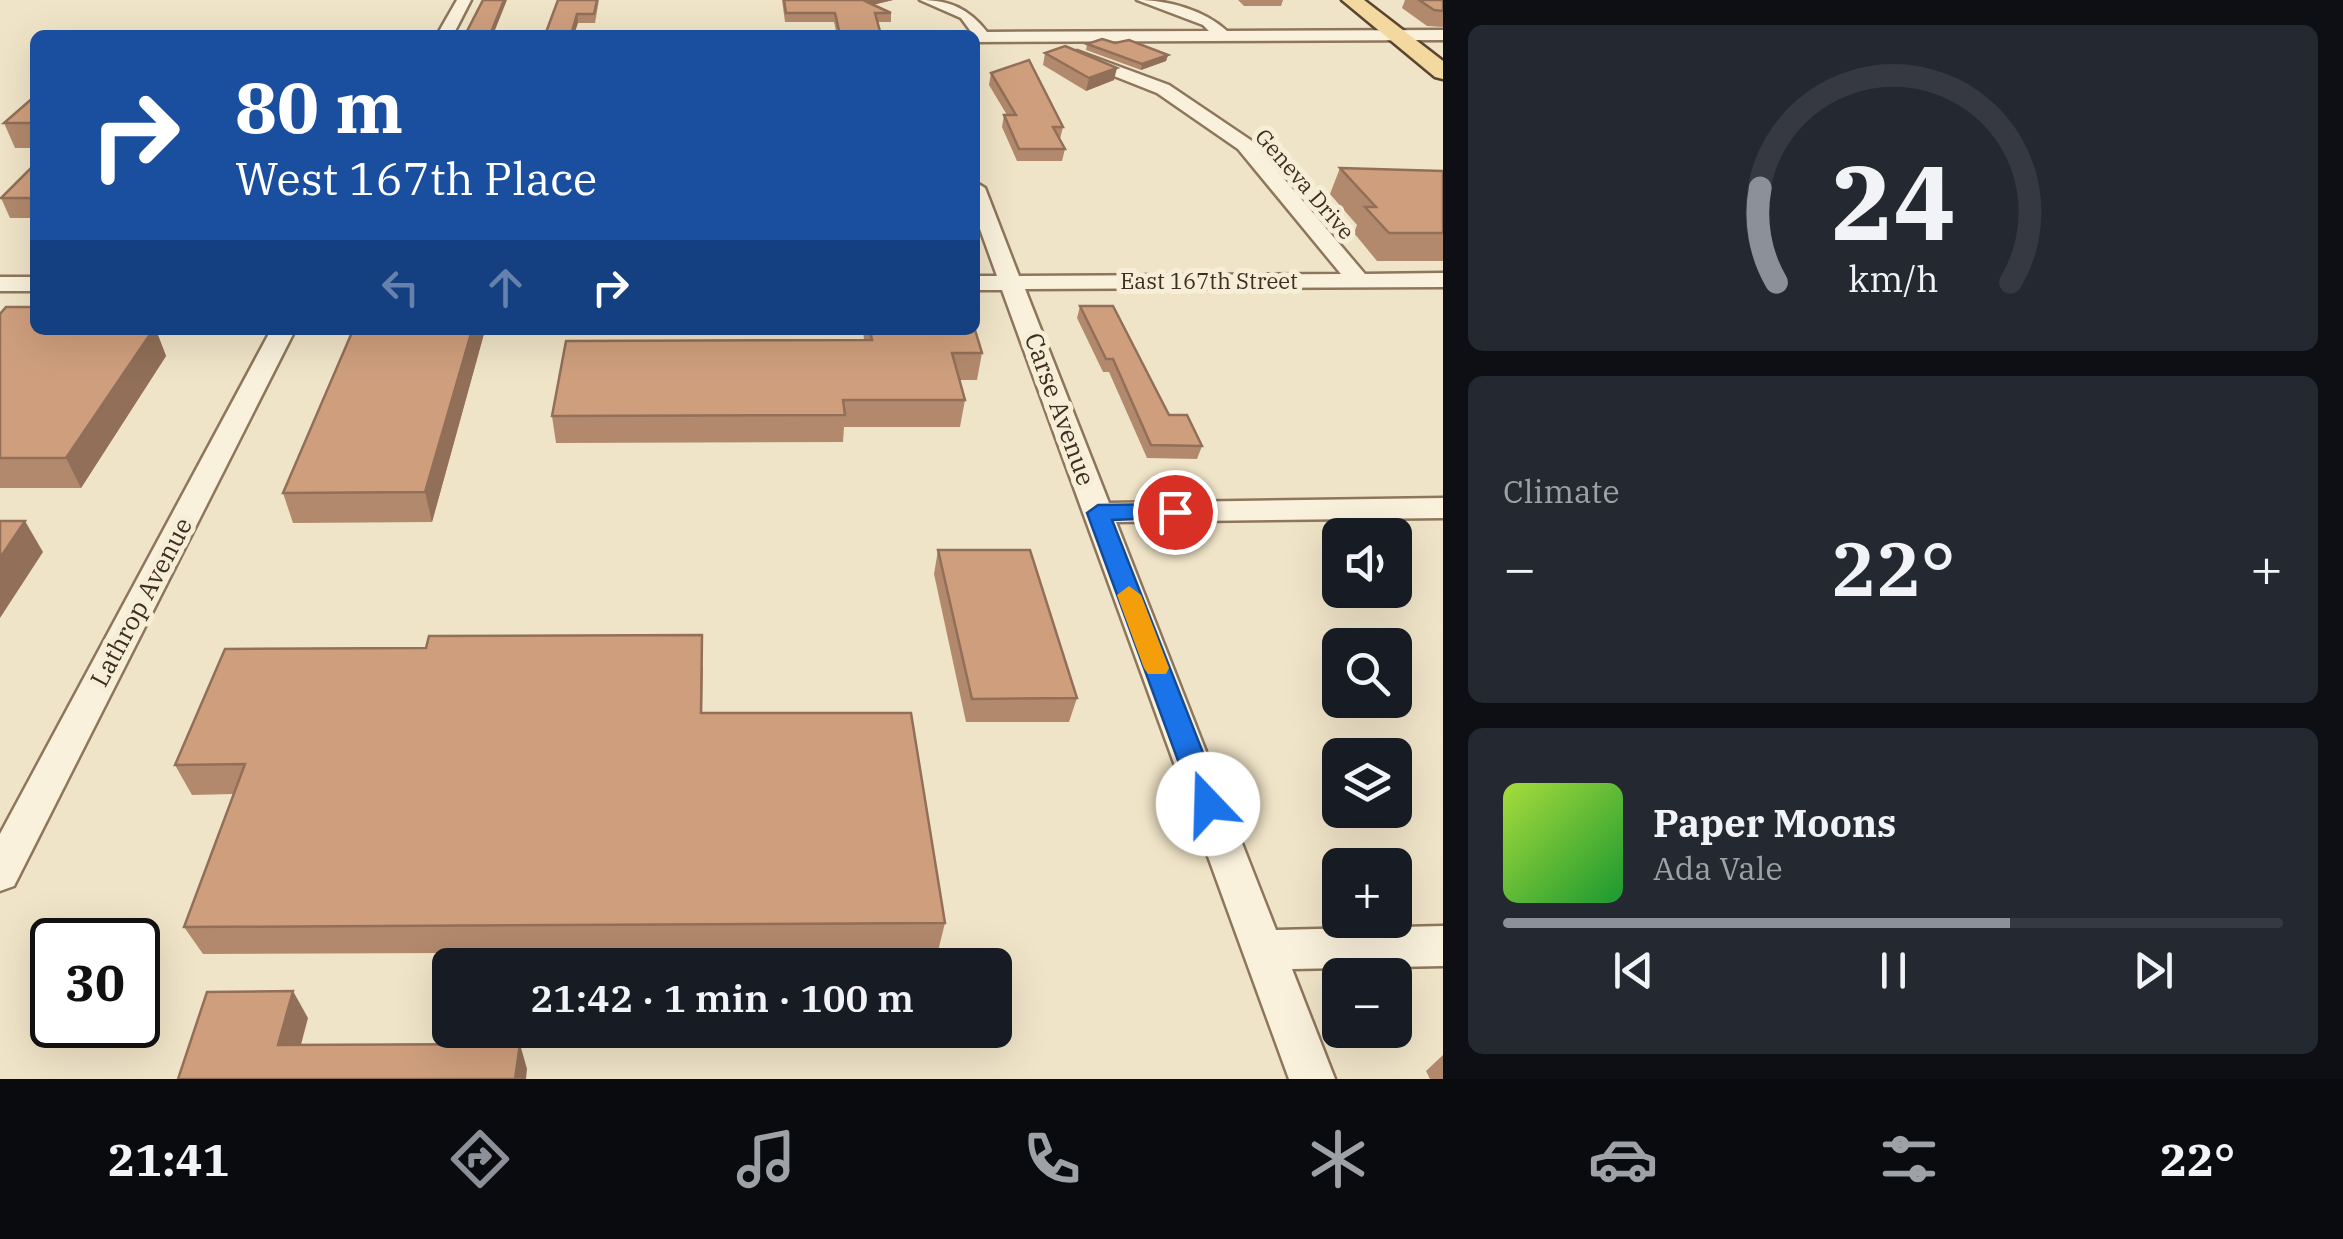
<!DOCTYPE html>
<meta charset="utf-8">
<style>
:root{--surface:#171b24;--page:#242831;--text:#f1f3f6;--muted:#9ea1a6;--line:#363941;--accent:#8c9099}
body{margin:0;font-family:"IBM Plex Serif",serif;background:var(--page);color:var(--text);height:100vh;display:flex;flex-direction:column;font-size:38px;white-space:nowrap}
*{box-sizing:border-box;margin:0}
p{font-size:32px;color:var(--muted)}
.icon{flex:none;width:55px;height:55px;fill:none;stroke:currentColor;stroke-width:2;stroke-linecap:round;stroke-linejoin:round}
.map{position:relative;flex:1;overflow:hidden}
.side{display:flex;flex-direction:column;gap:25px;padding:25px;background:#0d0f14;width:900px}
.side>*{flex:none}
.hud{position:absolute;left:30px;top:30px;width:950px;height:305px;border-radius:15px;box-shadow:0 10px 40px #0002;background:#1a4fa0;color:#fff;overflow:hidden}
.tools{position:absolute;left:1322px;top:518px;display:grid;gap:20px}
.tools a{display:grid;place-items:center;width:90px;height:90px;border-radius:15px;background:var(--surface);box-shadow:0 10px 40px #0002;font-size:50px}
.speed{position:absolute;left:30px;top:918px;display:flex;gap:20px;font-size:50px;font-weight:700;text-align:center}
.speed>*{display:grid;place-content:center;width:130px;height:130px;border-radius:50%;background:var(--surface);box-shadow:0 10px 40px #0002;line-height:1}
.speed .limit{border:5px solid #111;border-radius:15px;background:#fff;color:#111}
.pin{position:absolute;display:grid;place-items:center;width:85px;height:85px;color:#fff;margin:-42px;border:5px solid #fff;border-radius:50%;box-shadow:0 2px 10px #0007}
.me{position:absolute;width:110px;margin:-55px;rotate:339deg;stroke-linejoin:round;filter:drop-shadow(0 0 8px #0008)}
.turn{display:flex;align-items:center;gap:35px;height:210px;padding:0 40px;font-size:45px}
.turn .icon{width:130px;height:130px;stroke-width:2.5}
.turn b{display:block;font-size:70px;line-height:85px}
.lanes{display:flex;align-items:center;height:95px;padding:0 40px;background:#0003;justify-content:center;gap:50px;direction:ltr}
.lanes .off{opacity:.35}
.big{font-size:75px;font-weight:600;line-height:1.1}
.side .card{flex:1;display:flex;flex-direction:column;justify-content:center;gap:15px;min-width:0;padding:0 35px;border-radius:15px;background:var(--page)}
.side .dial{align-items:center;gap:0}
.dial svg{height:260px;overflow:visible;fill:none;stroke:var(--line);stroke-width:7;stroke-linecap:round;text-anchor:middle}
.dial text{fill:var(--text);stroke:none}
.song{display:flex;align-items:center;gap:30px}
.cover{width:120px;height:120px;border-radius:15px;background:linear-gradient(135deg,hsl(80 70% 55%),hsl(130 70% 35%))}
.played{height:10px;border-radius:5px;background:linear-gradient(90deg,var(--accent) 65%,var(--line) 65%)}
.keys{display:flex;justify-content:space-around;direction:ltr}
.heat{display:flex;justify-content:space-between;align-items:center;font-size:55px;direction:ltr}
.trip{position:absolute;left:432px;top:948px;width:580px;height:100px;border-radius:15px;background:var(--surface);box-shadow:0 10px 40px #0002;font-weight:600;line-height:100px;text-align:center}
.dock{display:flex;height:160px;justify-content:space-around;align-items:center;background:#090b0e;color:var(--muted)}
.dock .icon{width:70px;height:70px}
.dock .selected{color:var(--accent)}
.dock b{font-size:45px;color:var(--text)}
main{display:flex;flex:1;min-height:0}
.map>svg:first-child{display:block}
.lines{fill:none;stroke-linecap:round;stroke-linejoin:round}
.minor-casing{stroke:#8d765c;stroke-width:5}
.major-casing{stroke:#5b4430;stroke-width:5}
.minor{fill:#faf1dc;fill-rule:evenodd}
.major{fill:#f3d9a0;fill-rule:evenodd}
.wall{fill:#b2896c}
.shaded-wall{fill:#916f58}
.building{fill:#cf9f7d;stroke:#916f58;stroke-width:2.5}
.route{fill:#1a73e8;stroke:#114b97;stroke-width:2.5}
.slow{fill:#f59e0b}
.labels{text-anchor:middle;stroke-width:10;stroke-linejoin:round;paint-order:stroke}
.far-street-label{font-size:22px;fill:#3d2e20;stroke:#f7eed8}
.street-label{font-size:25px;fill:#3d2e20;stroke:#f7eed8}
</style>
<main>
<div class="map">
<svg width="1443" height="1079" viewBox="0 0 1443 1079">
<rect width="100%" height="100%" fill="#f0e4c8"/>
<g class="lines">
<defs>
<g id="minor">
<polygon points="457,0 471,0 453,35 437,35"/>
<path d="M920 0C950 0 969 9 987 32L1209 31 1203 25 1137 0C1168 0 1204 10 1227 31L1443 30V40L975 42V35H969L972 33 961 18Z"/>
<polygon points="1077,51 1169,85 1252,141 1365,274 1443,273 1443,287 1025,289 1109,503 1443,498 1443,518 1116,522 1276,930 1443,926 1443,966 1292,969 1335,1079 1289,1079 1002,290 975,290 975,276 997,276 975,215 975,182 985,188 1019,276 1341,274 1238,149 1157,93 1071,59 1069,56"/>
<rect x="0" y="277" width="35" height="14"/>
<polygon points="271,330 295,330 14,886 0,891 0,834"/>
</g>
<polygon id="major" points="1342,0 1364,0 1443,61 1443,79 1435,77"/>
</defs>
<use href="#minor" class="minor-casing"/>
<use href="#major" class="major-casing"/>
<use href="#minor" class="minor"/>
<use href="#major" class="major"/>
</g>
<g class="wall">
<polygon points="558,0 599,0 595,23 578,23"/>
<polygon points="782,0 893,0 873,5 891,13 891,22 877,22 881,35 837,35 834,22 785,22"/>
<polygon points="1238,0 1283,0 1281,6 1244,6"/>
<polygon points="1405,0 1443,0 1443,27 1427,26 1402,8"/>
<polygon points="1115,43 1168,55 1166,61 1141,70 1086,50 1087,44"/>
<polygon points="1045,53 1114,80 1086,91 1043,65"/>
<polygon points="991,73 1063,127 1060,139 1065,149 1062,161 1017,161 1002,127 1004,115 1007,115 989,85"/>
<polygon points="35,96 35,148 15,148 4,123"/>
<polygon points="35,164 35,218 10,218 1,198"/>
<polygon points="1340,168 1443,171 1443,261 1377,261 1354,233 1357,225 1330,194"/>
<polygon points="1080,306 1169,415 1202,446 1197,459 1147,458 1109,372 1103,372 1077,318"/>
<polygon points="0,314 35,330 156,330 166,356 81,488 0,488"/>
<polygon points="353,330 485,330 432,522 293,523 283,493"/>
<polygon points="863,330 975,330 982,353 977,380 959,380 965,400 960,427 844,427 843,442 556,443 552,416 864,340"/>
<polygon points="938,550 1077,698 1069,722 966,722 934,574"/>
<polygon points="703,666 702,713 945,923 938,951 203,954 184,927 234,794 192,795 175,765"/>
<polygon points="1443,1055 1443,1079 1430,1079 1426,1071"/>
</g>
<g class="shaded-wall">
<polygon points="504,0 507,0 493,35 490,35"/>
<polygon points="860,0 893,0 859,8"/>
<polygon points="577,14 578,23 574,35 571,35"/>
<polygon points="1168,55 1166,61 1141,70 1142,64"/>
<polygon points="1117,68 1114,80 1086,91 1089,78"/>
<polygon points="153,330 156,330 166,356 81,488 66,458"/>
<polygon points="472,330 485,330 432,522 425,492"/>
<polygon points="25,521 43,552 0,618 0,558"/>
<polygon points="293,991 308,1018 294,1071 278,1045"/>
<polygon points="520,1044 527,1069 526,1079 515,1079"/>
</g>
<g class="building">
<polygon points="483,0 504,0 490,35 465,35"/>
<polygon points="558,0 597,0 594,14 577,14 571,35 545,35"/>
<polygon points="784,0 863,0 891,13 875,13 881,35 840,35 835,13 786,13"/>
<polygon points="1419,0 1443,0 1443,11 1434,10"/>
<polygon points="1102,39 1115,43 1129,40 1168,55 1142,64 1087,44"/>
<polygon points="1065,46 1117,68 1089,78 1045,53"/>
<polygon points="1029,60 1063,127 1053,127 1065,149 1019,149 1004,115 1016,115 991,73"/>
<polygon points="35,96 35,123 4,123"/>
<polygon points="35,164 35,198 1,198"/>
<polygon points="1340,168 1443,171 1443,233 1389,233 1365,207 1376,207"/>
<polygon points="1080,306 1113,306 1169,415 1187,415 1202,446 1151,445 1113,359 1106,359"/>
<polygon points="6,307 35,307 35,330 153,330 66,458 0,458 0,314"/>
<polygon points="353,330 472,330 425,492 283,493"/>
<polygon points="870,330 975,330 982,353 952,353 965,400 843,400 845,415 552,416 566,341 872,340"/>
<polygon points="0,521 25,521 0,558"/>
<polygon points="938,550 1030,550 1077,698 972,699"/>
<polygon points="702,635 701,713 911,713 945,923 184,927 245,764 175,765 225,649 426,648 429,636"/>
<polygon points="293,991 278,1045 520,1044 515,1079 178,1079 207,992"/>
</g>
<polygon class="route" points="1175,504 1183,507 1186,512 1183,517 1112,520 1223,804 1218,813 1208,816 1198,813 1194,804 1087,513 1098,505"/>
<polygon class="slow" points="1129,586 1141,595 1169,668 1166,674 1148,674 1144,668 1117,595"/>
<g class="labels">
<g class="far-street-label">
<text transform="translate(1305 184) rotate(49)" y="8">Geneva Drive</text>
<text x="1209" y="289">East 167th Street</text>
</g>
<g class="street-label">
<text transform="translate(1060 409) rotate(70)" y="9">Carse Avenue</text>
<text transform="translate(141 602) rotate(-62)" y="9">Lathrop Avenue</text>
</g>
</g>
</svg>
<div class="tools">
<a><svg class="icon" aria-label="sound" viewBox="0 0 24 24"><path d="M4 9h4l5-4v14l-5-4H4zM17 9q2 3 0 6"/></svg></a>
<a><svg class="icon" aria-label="search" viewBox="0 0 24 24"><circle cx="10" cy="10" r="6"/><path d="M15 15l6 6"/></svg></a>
<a><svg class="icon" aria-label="layers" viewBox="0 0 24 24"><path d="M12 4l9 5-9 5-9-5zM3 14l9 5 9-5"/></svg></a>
<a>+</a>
<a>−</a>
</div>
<div class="speed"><div class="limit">30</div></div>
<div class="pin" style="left:1175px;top:512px;background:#d93025"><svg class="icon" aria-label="arrive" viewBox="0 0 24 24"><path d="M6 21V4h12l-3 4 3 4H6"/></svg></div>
<svg class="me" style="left:1208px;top:804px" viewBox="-20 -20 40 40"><circle r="19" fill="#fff"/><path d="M0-13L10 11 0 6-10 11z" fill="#1a73e8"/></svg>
<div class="trip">21:42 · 1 min · 100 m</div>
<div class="hud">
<div class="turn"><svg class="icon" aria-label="right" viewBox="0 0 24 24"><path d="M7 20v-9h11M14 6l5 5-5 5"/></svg><div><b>80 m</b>West 167th Place</div></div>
<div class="lanes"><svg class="icon off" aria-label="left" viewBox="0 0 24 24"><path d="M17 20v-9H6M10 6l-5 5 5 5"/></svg><svg class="icon off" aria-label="ahead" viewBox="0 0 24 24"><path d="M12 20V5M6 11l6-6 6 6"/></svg><svg class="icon" aria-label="right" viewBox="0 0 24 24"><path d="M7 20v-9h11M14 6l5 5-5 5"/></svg></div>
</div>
</div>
<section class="side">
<div class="card dial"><svg viewBox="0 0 100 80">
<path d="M14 69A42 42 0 1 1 86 69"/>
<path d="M14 69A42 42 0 0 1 9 40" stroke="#8c9099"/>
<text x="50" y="56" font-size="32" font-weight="700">24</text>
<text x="50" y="72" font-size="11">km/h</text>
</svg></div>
<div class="card"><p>Climate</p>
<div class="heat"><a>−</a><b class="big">22°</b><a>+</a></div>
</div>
<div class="card">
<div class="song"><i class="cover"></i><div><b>Paper Moons</b><p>Ada Vale</p></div></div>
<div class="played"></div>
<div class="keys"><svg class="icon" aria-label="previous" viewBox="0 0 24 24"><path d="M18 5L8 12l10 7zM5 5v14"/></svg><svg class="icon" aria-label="pause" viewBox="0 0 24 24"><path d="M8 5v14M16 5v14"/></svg><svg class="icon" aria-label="next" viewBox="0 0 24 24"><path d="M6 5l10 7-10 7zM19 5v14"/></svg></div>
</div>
</section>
</main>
<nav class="dock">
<b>21:41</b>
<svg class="icon selected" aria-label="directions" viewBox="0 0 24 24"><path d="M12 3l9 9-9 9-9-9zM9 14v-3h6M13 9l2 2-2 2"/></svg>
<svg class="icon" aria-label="music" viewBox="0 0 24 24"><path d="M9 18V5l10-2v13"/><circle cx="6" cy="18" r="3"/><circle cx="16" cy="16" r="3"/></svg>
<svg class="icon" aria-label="phone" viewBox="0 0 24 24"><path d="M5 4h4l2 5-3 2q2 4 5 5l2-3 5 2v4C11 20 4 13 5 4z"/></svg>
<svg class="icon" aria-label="climate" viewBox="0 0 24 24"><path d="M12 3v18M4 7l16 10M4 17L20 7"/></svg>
<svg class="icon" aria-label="car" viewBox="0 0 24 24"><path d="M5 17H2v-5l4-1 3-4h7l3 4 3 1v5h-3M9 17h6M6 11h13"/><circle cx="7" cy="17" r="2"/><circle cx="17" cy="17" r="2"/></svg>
<svg class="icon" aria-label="filters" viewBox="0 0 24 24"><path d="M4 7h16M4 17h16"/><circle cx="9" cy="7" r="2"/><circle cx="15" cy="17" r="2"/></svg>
<b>22°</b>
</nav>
